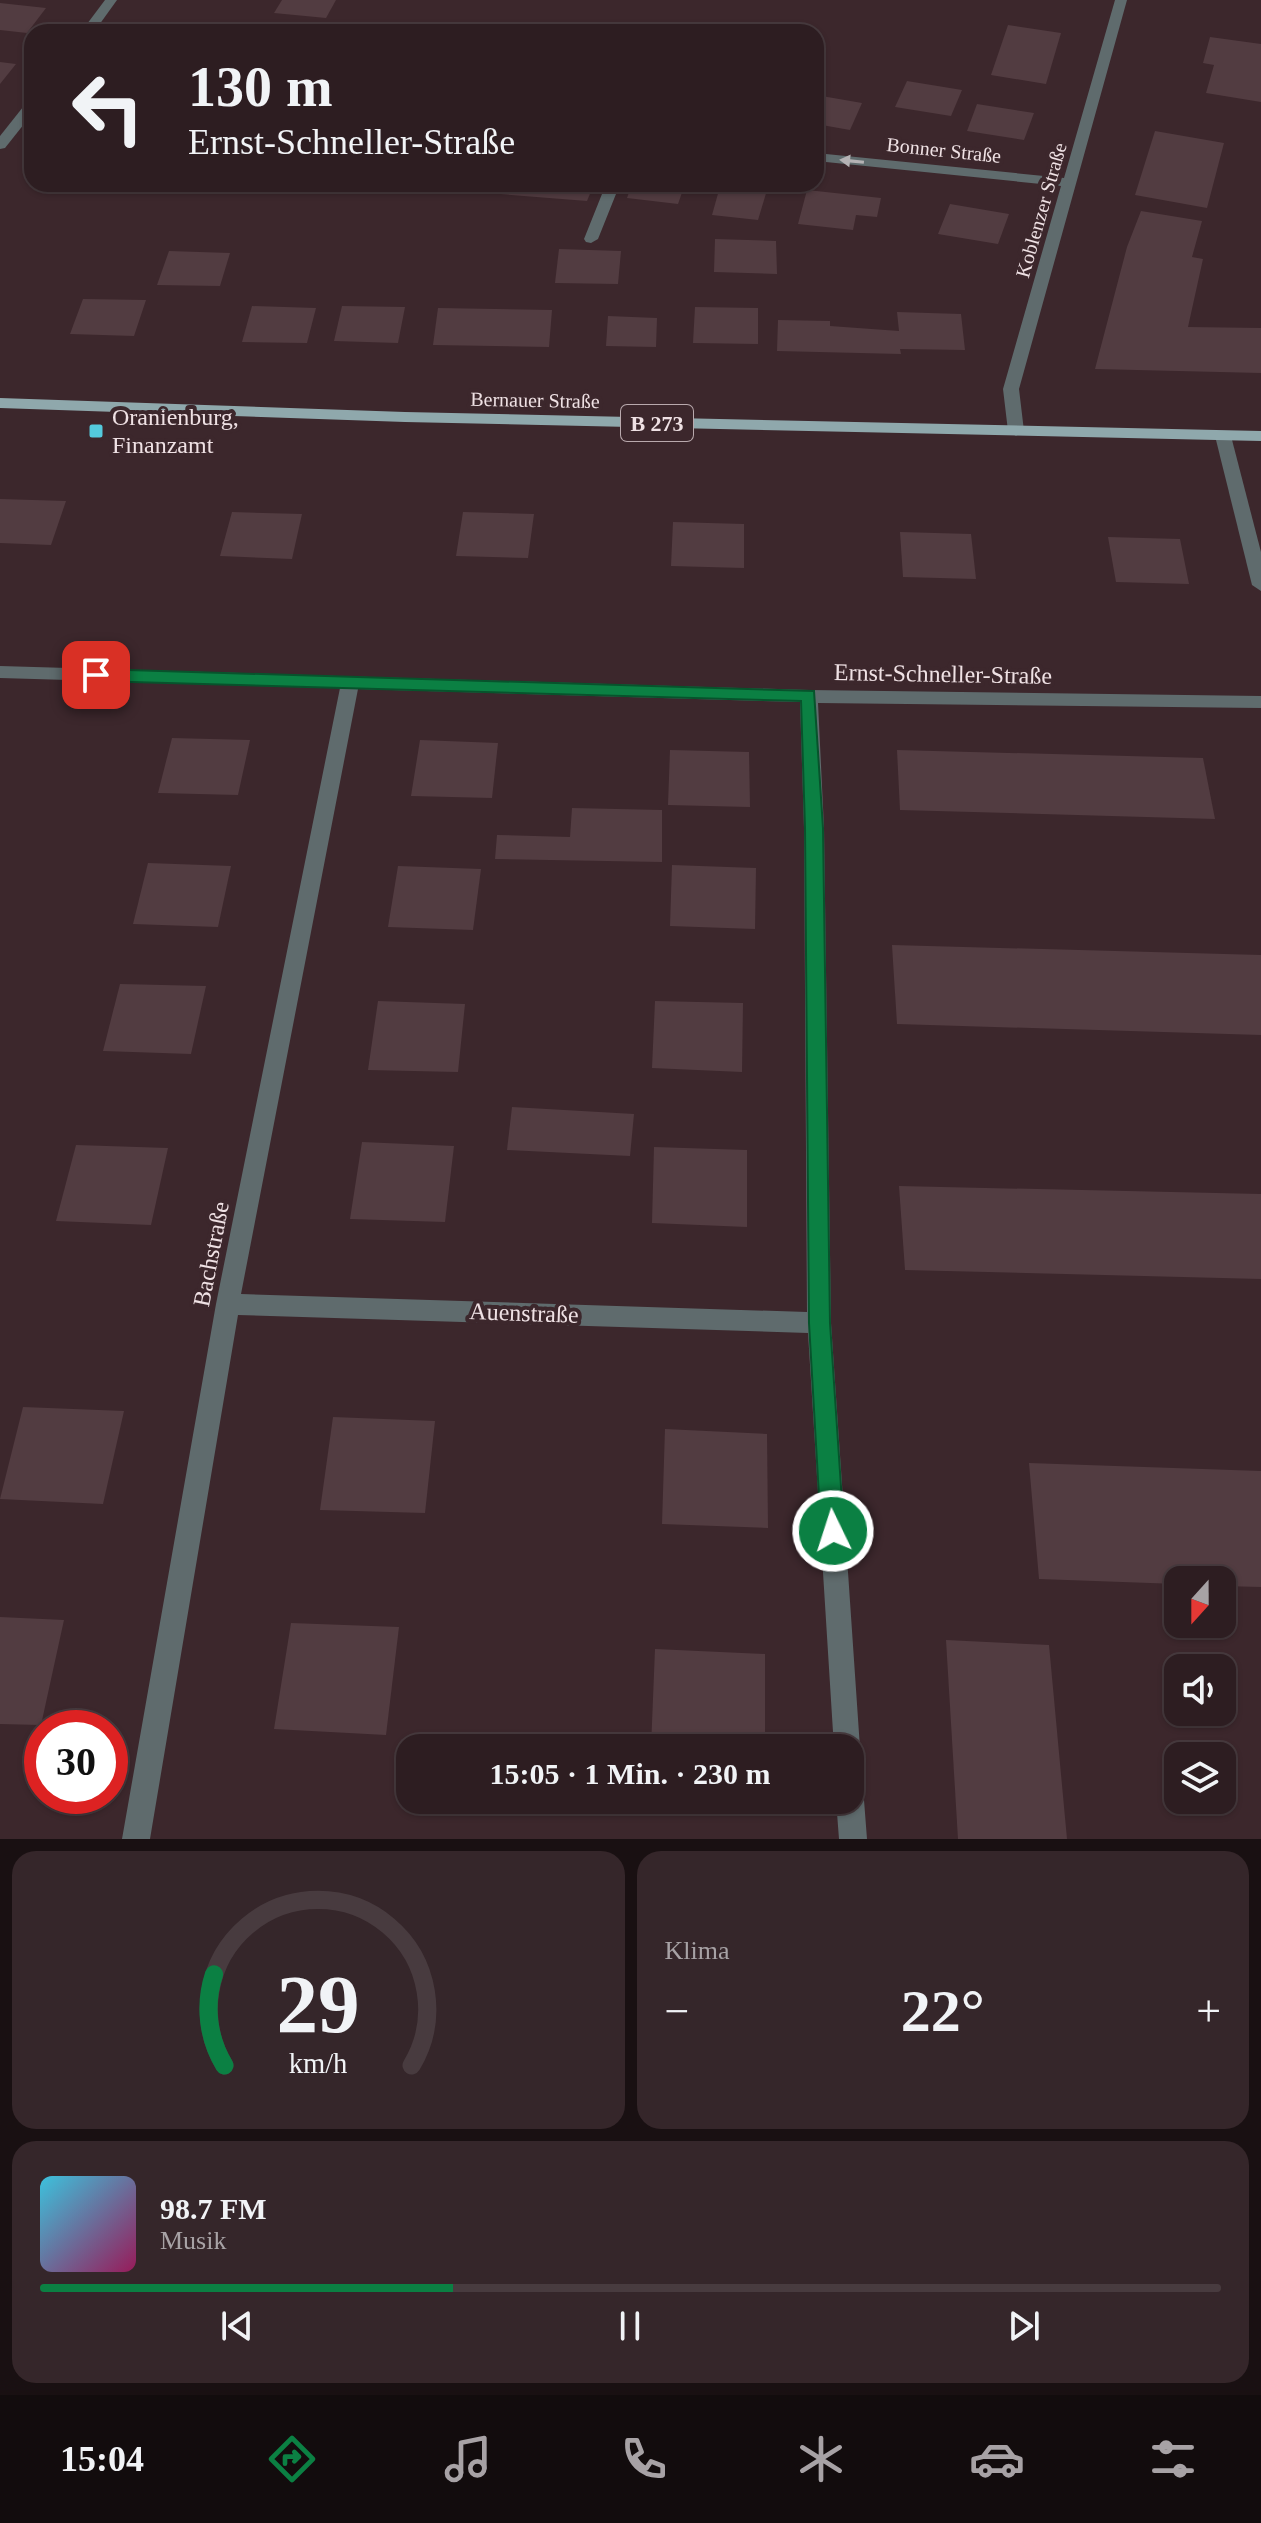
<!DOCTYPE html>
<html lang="de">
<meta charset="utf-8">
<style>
:root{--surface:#2d1d21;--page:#35262a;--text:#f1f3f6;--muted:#a7a2a5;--line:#483b3f;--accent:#0b8043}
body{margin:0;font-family:"Times New Roman",serif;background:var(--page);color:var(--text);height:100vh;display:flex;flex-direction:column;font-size:30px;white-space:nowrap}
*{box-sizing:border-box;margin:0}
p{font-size:26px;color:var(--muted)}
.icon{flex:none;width:44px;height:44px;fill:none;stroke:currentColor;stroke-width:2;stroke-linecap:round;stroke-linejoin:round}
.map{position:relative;height:1839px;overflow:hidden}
.panel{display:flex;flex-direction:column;gap:12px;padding:12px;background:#191012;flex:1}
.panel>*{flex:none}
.guide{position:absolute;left:24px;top:24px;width:800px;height:168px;border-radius:24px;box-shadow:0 2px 6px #0004,0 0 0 2px var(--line);background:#2d1d21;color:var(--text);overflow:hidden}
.needle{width:52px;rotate:201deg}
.buttons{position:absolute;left:1164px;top:1566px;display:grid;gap:16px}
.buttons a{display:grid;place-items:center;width:72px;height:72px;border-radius:16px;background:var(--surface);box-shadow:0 2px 6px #0004,0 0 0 2px var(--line);font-size:40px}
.speed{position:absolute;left:24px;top:1710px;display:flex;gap:16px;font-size:40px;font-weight:700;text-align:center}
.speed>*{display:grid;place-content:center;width:104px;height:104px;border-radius:50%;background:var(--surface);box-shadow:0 2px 6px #0004,0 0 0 2px var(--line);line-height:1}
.speed .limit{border:12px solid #d22;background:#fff;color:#111}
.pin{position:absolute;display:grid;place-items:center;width:68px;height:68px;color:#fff;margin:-34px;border-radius:16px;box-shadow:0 4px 12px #0006}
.me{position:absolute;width:88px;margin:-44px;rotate:356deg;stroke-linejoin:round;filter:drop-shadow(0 0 6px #0008)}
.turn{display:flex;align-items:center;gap:28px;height:168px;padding:0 32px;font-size:36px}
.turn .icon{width:104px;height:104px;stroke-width:2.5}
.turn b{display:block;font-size:56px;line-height:68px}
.big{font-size:60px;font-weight:700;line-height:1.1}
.panel .tile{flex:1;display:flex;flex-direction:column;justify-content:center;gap:12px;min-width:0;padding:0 28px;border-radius:24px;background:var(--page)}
.panel .dial{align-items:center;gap:0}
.dial svg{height:208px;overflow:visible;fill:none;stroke:var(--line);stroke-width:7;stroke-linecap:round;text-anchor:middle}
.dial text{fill:var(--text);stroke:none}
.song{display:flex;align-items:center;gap:24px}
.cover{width:96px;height:96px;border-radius:12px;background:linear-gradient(135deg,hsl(190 70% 55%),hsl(330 70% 35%))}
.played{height:8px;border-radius:4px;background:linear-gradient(90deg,var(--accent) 35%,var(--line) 35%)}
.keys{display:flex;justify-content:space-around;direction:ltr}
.heat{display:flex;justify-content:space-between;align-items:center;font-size:44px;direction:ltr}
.panel .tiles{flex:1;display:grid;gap:12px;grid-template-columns:1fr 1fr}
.tile:last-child{grid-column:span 2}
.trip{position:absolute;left:396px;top:1734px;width:468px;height:80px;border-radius:24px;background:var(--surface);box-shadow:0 2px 6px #0004,0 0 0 2px var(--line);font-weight:700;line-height:80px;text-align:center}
.menu{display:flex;height:128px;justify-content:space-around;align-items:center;background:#120c0d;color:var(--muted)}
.menu .icon{width:56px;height:56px}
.menu .on{color:var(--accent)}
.menu b{font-size:36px;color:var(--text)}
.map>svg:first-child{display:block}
.building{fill:#523c41}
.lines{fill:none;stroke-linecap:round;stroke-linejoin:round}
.minor{fill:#5f6b6d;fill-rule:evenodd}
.major{fill:#8fa8ac;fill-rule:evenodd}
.oneway{fill:#b5b2b4}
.route{fill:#0b8043;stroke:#07532c;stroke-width:2}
.poi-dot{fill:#54cadd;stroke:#3c272c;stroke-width:3}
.labels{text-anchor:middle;stroke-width:8;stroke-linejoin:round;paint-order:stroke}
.far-street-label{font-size:20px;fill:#efe1e4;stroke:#3c272c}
.shield{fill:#3c272c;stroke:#b9a9ad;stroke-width:2}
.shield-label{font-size:22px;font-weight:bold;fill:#efe1e4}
.poi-label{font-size:24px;fill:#efe1e4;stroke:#3c272c;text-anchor:start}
.street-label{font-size:24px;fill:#efe1e4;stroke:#3c272c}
</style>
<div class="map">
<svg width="1261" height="1839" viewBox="0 0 1261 1839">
<rect width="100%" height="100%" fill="#3c272c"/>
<g class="building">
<polygon points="282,0 336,0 326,18 274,13"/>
<polygon points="0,3 46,8 27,33 0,30"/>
<polygon points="1008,25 1061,33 1046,84 991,75"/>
<polygon points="1210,37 1261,44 1261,102 1206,93 1214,65 1203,63"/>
<polygon points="0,62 16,64 0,84"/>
<polygon points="907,81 962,90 951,116 895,107"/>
<polygon points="816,95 862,103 850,130 816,124"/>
<polygon points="977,104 1034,113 1024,140 967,131"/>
<polygon points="1155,131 1224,143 1207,208 1135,195"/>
<polygon points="467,184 594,184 587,201 463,191"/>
<polygon points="632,184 685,184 678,204 627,198"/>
<polygon points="733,186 767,190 758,220 712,215 719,190 732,191"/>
<polygon points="807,190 881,198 877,217 856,215 853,230 798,224"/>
<polygon points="950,204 1009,214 998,244 938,234"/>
<polygon points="1141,211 1202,221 1192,257 1203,259 1188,327 1261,328 1261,373 1095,369 1127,247"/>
<polygon points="715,239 776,241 777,274 714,272"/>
<polygon points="559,249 621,251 618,284 555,283"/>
<polygon points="169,251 230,253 220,286 157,285"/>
<polygon points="83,299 146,300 134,336 70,334"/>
<polygon points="252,306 316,308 307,343 242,342"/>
<polygon points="342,306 405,307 398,343 334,341"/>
<polygon points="695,307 758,308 758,344 693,343"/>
<polygon points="438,308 552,310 549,347 433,345"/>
<polygon points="897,312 961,314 965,350 900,349 901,354 777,351 778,320 830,321 830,326 899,331"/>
<polygon points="608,316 657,318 656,347 606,346"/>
<polygon points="0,499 66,501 51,545 0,543"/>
<polygon points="232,512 302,514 292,559 220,556"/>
<polygon points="463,512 534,514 528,558 456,556"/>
<polygon points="673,522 744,524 744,568 671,566"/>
<polygon points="900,532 971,534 976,579 903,577"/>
<polygon points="1108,537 1180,539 1189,584 1116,582"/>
<polygon points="172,738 250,740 238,795 158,793"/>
<polygon points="420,740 498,743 492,798 411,796"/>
<polygon points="670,750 749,752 750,807 668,805"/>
<polygon points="897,750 1203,758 1215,819 900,810"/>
<polygon points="572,808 662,810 662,862 495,859 497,835 570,837"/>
<polygon points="148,863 231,866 218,927 133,924"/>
<polygon points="672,865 756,868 755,929 670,926"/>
<polygon points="398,866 481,869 473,930 388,927"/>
<polygon points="892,945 1261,955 1261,1035 897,1024"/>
<polygon points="120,984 206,986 191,1054 103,1051"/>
<polygon points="378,1001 465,1004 458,1072 368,1070"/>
<polygon points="655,1001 743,1003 742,1072 652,1068"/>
<polygon points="512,1107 634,1114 630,1156 507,1150"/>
<polygon points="362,1142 454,1146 445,1222 350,1219"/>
<polygon points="76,1145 168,1148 151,1225 56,1221"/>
<polygon points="654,1147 747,1150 747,1227 652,1223"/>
<polygon points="899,1186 1261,1194 1261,1279 905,1270"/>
<polygon points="23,1407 124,1411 103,1504 0,1499"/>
<polygon points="333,1417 435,1421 425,1513 320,1510"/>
<polygon points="665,1429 767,1434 768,1528 662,1524"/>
<polygon points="1029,1463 1261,1471 1261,1587 1222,1586 1222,1580 1178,1580 1178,1584 1039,1579"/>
<polygon points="0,1617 64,1620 41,1725 0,1724"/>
<polygon points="291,1623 399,1627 386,1735 274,1729"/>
<polygon points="946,1640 1049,1645 1067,1839 958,1839"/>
<polygon points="655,1649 765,1654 765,1748 651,1748"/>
</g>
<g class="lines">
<g class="minor">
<polygon points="105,0 117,0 94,32 81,32"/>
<polygon points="1115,0 1127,0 1019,389 1024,431 1016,436 1008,431 1003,389 1061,186 816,161 816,153 1064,178"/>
<polygon points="32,101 32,114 5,148 0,149 0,136 27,102"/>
<polygon points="606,184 620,184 598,239 591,243 586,242 584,239"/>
<polygon points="1223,431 1231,436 1261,552 1261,591 1252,585 1215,436"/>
<path d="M0 666 809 690 1261 696V708L818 703 824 828 831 1323 860 1748 856 1757 850 1760V1748H834L808 1333 238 1315 150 1839H122L216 1304 340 688 0 678ZM358 689 800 702 804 828 807 1312 241 1294Z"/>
<polygon points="850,1786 860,1790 864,1800 867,1839 839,1839 836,1800 850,1800"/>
</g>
<polygon class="major" points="0,398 405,412 1261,431 1261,441 405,422 0,408"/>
</g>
<defs><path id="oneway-solid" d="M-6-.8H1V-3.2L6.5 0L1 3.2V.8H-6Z" transform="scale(2)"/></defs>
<use class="oneway" href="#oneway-solid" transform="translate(852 161) rotate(-174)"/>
<polygon class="route" points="96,669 814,691 823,828 830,1323 844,1531 841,1538 833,1542 825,1538 821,1531 809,1323 805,828 801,701 96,681 87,675"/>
<rect class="poi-dot" x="88" y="423" width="16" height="16" rx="4"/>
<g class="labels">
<g class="far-street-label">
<text transform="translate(944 150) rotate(6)" y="7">Bonner Straße</text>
<text transform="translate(1041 210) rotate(-74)" y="7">Koblenzer Straße</text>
<text transform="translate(535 400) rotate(1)" y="7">Bernauer Straße</text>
</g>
<rect class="shield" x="621" y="405" width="72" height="36" rx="6"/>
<g class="shield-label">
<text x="657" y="431">B 273</text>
</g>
<g class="poi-label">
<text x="112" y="425">Oranienburg,<tspan x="112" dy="28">Finanzamt</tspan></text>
</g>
<g class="street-label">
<text transform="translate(943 674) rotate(1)" y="8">Ernst-Schneller-Straße</text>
<text transform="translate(211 1254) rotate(-79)" y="8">Bachstraße</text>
<text transform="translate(524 1313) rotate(2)" y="8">Auenstraße</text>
</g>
</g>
</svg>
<div class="buttons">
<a><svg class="needle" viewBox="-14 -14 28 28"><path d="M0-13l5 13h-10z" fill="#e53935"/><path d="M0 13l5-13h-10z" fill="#a7a2a5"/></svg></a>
<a><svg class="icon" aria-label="sound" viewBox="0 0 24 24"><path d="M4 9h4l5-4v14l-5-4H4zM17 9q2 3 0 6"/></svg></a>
<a><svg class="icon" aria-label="layers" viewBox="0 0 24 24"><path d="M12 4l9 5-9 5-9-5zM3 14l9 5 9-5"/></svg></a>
</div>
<div class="speed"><div class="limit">30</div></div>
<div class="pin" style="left:96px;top:675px;background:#d93025"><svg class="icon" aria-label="arrive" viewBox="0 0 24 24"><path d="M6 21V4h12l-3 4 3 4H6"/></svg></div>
<svg class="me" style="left:833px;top:1531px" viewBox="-20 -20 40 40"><circle r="17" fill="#0b8043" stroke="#fff" stroke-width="3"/><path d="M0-11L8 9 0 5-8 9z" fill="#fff"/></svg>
<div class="trip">15:05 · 1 Min. · 230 m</div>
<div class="guide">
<div class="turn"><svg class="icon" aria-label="left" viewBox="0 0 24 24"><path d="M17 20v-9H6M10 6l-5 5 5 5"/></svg><div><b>130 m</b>Ernst-Schneller-Straße</div></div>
</div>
</div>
<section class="panel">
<div class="tiles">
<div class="tile dial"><svg viewBox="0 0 100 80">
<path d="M14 69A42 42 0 1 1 86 69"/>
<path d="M14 69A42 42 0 0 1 10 34" stroke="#0b8043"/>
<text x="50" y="56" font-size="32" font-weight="700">29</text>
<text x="50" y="72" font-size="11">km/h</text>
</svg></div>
<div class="tile"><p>Klima</p>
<div class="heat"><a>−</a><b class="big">22°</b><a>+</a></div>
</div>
<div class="tile">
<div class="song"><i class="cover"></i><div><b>98.7 FM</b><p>Musik</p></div></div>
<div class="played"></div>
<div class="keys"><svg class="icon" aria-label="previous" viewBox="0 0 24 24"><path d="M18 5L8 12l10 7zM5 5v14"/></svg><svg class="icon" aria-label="pause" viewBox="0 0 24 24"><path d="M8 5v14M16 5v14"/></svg><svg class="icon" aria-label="next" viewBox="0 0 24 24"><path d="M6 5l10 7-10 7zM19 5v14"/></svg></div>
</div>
</div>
</section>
<nav class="menu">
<b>15:04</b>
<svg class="icon on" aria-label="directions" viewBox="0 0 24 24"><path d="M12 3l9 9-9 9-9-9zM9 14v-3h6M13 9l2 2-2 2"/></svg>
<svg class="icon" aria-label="music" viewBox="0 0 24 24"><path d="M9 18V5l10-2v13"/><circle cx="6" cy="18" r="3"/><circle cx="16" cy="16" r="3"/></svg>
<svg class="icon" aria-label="phone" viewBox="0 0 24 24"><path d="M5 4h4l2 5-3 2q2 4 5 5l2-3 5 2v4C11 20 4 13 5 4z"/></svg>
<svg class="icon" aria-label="climate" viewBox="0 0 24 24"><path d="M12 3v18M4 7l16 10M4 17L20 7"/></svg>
<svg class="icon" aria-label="car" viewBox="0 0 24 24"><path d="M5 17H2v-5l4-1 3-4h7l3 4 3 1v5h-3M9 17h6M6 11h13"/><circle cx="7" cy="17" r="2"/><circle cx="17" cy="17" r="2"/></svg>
<svg class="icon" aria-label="filters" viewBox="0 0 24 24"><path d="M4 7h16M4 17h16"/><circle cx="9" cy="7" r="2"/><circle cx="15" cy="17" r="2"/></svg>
</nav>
